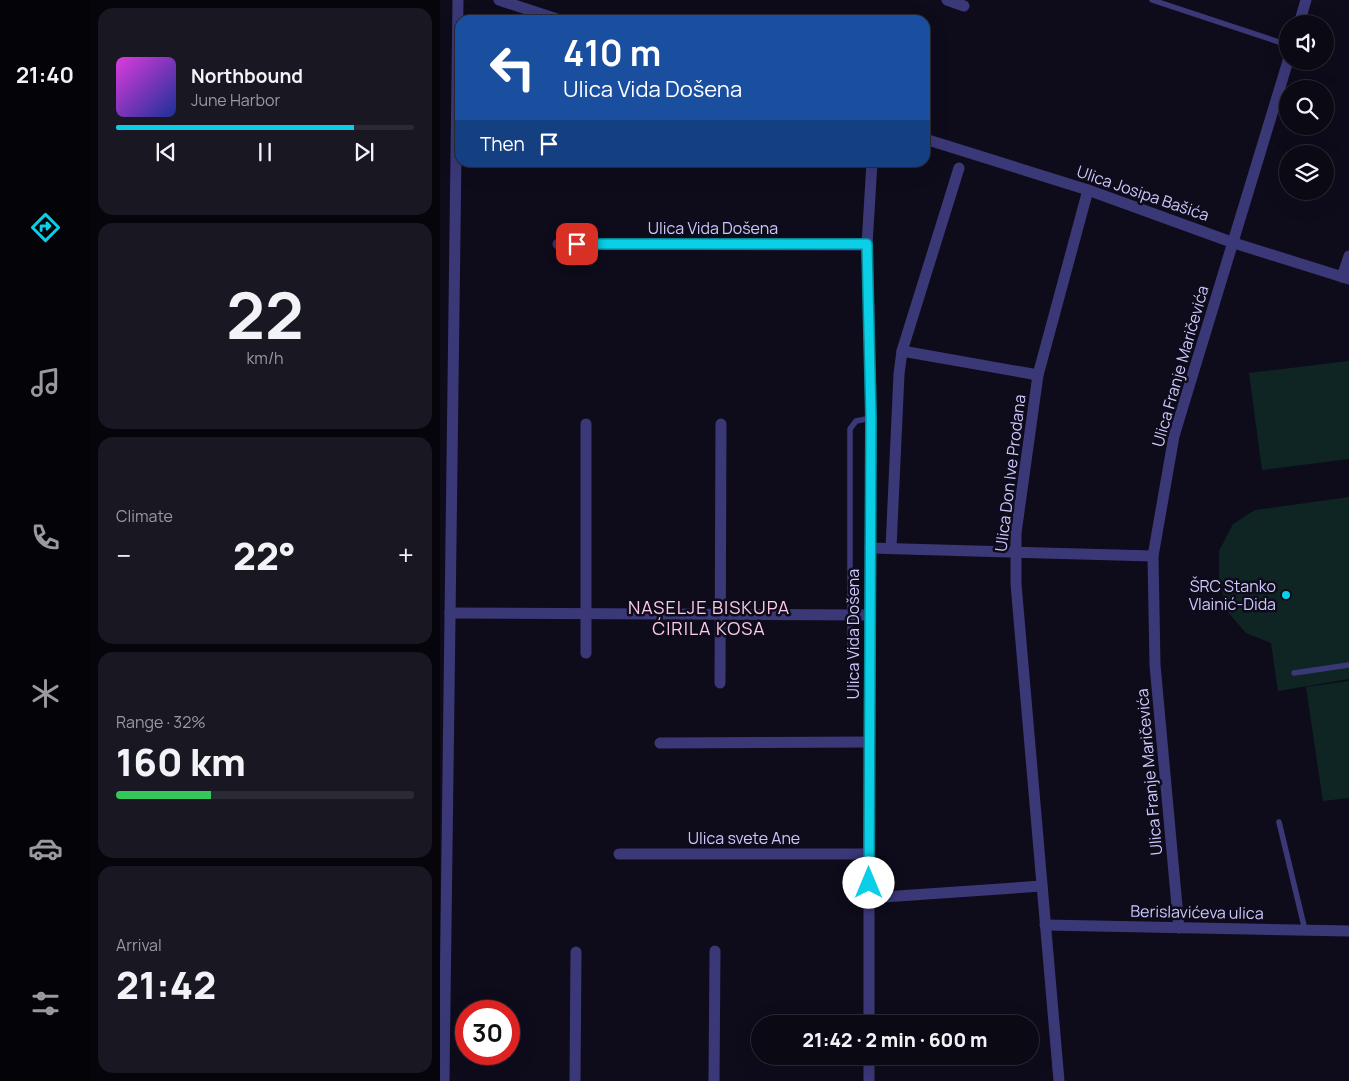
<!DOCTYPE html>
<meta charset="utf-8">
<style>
:root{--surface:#0a0914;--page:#181722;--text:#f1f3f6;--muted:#999aa0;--line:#2a2a34;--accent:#0acfe7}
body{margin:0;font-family:Manrope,sans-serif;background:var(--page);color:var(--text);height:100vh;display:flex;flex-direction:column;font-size:19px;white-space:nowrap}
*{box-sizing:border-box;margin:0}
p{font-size:16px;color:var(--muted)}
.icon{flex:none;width:28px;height:28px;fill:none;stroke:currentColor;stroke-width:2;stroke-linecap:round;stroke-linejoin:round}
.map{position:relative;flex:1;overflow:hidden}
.side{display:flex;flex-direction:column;gap:8px;padding:8px;background:#06050b;width:350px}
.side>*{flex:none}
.top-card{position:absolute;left:15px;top:15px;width:475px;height:152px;border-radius:15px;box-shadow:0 5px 20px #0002,0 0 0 1px var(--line);background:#1a4fa0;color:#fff;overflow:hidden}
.fabs{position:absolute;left:839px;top:15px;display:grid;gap:10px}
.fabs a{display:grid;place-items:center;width:55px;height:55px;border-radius:50%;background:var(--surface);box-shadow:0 5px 20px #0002,0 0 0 1px var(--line);font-size:25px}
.speed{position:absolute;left:15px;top:1000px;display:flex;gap:10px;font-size:25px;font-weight:700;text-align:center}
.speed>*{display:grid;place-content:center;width:65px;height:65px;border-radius:50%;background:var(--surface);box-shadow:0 5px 20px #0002,0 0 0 1px var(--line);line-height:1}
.speed .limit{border:8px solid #d22;background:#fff;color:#111}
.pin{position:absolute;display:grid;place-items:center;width:42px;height:42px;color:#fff;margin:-21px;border-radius:10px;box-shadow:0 2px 8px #0006}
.me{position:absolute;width:55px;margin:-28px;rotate:0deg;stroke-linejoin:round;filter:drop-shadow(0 0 4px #0008)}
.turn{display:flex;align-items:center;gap:18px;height:105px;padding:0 25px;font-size:22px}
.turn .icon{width:65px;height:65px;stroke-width:2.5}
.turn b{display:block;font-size:35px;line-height:42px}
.then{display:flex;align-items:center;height:48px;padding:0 25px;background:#0003;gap:10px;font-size:19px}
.big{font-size:38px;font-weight:800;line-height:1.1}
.side .widget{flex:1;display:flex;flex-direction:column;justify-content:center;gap:8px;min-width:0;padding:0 18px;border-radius:15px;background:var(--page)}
.side .dial{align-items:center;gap:0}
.dial b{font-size:65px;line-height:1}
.song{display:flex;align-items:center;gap:15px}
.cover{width:60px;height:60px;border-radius:8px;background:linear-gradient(135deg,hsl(300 70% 55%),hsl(230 70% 35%))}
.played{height:5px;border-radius:2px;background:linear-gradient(90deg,var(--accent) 80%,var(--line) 80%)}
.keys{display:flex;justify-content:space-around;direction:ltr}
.heat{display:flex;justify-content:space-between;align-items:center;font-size:28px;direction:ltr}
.charge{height:8px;border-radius:4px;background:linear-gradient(90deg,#34c759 32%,var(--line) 0)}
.trip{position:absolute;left:311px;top:1015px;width:288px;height:50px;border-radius:25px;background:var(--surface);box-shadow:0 5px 20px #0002,0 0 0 1px var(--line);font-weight:800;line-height:50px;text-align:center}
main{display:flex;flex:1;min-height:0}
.tabs{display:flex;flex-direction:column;width:90px;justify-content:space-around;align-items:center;background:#040408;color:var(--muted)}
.tabs .icon{width:35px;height:35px}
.tabs .selected{color:var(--accent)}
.tabs b{font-size:22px;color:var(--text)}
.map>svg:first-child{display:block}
.green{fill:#0f2524}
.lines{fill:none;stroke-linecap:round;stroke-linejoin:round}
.lane{stroke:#3b3878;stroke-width:5.5}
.street{stroke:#3b3878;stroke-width:11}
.route-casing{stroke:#068796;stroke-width:12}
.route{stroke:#0acfe7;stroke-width:9}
.poi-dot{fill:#0acfe7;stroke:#0e0c1b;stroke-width:2}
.labels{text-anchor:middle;stroke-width:5;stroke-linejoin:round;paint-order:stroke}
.street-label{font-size:16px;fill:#cec8fd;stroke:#0e0c1b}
.poi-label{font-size:16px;fill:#cec8fd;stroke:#0e0c1b;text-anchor:end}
.neighbourhood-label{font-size:18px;letter-spacing:1px;fill:#fdcaea;stroke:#0e0c1b}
</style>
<main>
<nav class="tabs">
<b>21:40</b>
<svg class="icon selected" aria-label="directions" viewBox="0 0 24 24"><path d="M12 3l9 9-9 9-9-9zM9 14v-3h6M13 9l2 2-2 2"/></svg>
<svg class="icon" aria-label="music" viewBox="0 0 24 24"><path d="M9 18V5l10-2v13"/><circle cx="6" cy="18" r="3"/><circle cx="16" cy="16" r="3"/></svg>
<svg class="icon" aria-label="phone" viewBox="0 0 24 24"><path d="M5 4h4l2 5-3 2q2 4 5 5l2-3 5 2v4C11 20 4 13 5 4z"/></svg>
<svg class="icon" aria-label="climate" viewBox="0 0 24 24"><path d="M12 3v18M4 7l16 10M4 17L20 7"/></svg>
<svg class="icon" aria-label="car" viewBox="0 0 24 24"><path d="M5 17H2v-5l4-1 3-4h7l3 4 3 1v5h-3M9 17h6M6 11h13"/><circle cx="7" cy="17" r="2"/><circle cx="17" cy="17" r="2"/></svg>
<svg class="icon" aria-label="filters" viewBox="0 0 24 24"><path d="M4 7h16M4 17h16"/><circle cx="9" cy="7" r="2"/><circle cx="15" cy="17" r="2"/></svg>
</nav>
<section class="side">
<div class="widget">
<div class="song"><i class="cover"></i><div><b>Northbound</b><p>June Harbor</p></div></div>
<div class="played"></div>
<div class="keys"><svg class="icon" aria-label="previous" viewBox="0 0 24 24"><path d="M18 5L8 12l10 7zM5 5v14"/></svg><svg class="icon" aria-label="pause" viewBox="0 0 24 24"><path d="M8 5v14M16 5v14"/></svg><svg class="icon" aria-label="next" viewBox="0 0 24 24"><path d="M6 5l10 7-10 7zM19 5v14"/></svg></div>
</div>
<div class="widget dial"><b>22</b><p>km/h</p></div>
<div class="widget"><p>Climate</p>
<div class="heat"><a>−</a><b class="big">22°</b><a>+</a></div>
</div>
<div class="widget"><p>Range · 32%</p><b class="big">160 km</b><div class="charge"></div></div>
<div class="widget"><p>Arrival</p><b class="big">21:42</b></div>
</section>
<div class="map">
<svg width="909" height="1081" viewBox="0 0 909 1081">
<rect width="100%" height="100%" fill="#0e0c1b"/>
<g class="green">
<polygon points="909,361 909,459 822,470 809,373"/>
<polygon points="909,497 909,679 838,691 831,643 806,633 787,611 779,580 779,551 793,524 815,510"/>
<polygon points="909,681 909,798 883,801 866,687"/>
</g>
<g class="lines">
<g class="lane">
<polyline points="712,0 848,45"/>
<polyline points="410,653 410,429 416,421 431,418"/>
<polyline points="854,673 909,665"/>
<polyline points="839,822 865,930"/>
</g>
<g class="street">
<polyline points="59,0 120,20"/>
<polyline points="507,0 524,6"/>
<polyline points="859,24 866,0"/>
<polyline points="485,139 648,190 794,243 909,279"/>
<polyline points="118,244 427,245"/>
<polyline points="902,277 909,256"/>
<polyline points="462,351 598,375"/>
<polyline points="146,424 146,653"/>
<polyline points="430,548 713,556"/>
<polyline points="451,548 459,374 462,351 519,168"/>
<polyline points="10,613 430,615"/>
<polyline points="280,683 281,424"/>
<polyline points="220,743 429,742"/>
<polyline points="179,854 429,854"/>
<polyline points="429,898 602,886"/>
<polyline points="605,925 909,931"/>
<polyline points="739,928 715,665 713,556 734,436 848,61"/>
<polyline points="429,1024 429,742 431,418 427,245 432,162"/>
<polyline points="429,1056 429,1081"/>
<polyline points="4,1081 18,0"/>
<polyline points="135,1081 136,952"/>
<polyline points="274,1081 275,951"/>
<polyline points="619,1081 576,584 576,533 598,375 648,190"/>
</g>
</g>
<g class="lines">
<defs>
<polyline id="route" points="137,244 427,244 431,418 429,883"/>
</defs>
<use href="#route" class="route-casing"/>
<use href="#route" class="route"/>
</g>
<circle class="poi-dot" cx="846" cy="595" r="5"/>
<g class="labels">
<g class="street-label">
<text transform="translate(703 193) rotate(19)" y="6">Ulica Josipa Bašića</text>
<text x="273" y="234">Ulica Vida Došena</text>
<text transform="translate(740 366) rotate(-74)" y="6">Ulica Franje Maričevića</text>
<text transform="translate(570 473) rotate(-83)" y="6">Ulica Don Ive Prodana</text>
<text transform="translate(413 634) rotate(-90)" y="6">Ulica Vida Došena</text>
<text transform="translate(709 772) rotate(-95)" y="6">Ulica Franje Maričevića</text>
<text x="304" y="844">Ulica svete Ane</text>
<text transform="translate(757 912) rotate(1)" y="6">Berislavićeva ulica</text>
</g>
<g class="poi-label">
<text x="836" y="592">ŠRC Stanko<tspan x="836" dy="18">Vlainić-Dida</tspan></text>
</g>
<g class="neighbourhood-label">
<text x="269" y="614">NASELJE BISKUPA<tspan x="269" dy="21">ĆIRILA KOSA</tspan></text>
</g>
</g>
</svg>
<div class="fabs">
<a><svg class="icon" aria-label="sound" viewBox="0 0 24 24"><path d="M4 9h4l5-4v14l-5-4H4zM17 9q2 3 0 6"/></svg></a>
<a><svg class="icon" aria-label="search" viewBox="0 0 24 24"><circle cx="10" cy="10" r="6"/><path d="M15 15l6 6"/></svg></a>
<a><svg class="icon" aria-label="layers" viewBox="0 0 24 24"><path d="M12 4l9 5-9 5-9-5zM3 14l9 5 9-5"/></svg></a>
</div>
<div class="speed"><div class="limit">30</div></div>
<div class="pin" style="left:137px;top:244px;background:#d93025"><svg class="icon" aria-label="arrive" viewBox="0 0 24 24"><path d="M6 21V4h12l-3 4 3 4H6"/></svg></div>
<svg class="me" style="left:429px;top:883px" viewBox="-20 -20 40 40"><circle r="19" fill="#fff"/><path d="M0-13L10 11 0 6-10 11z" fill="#0acfe7"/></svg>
<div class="trip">21:42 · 2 min · 600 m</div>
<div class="top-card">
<div class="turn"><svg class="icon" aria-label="left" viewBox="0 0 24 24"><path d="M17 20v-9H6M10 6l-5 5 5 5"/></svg><div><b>410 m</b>Ulica Vida Došena</div></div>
<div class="then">Then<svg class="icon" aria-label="arrive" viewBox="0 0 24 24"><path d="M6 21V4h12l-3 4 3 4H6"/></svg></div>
</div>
</div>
</main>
